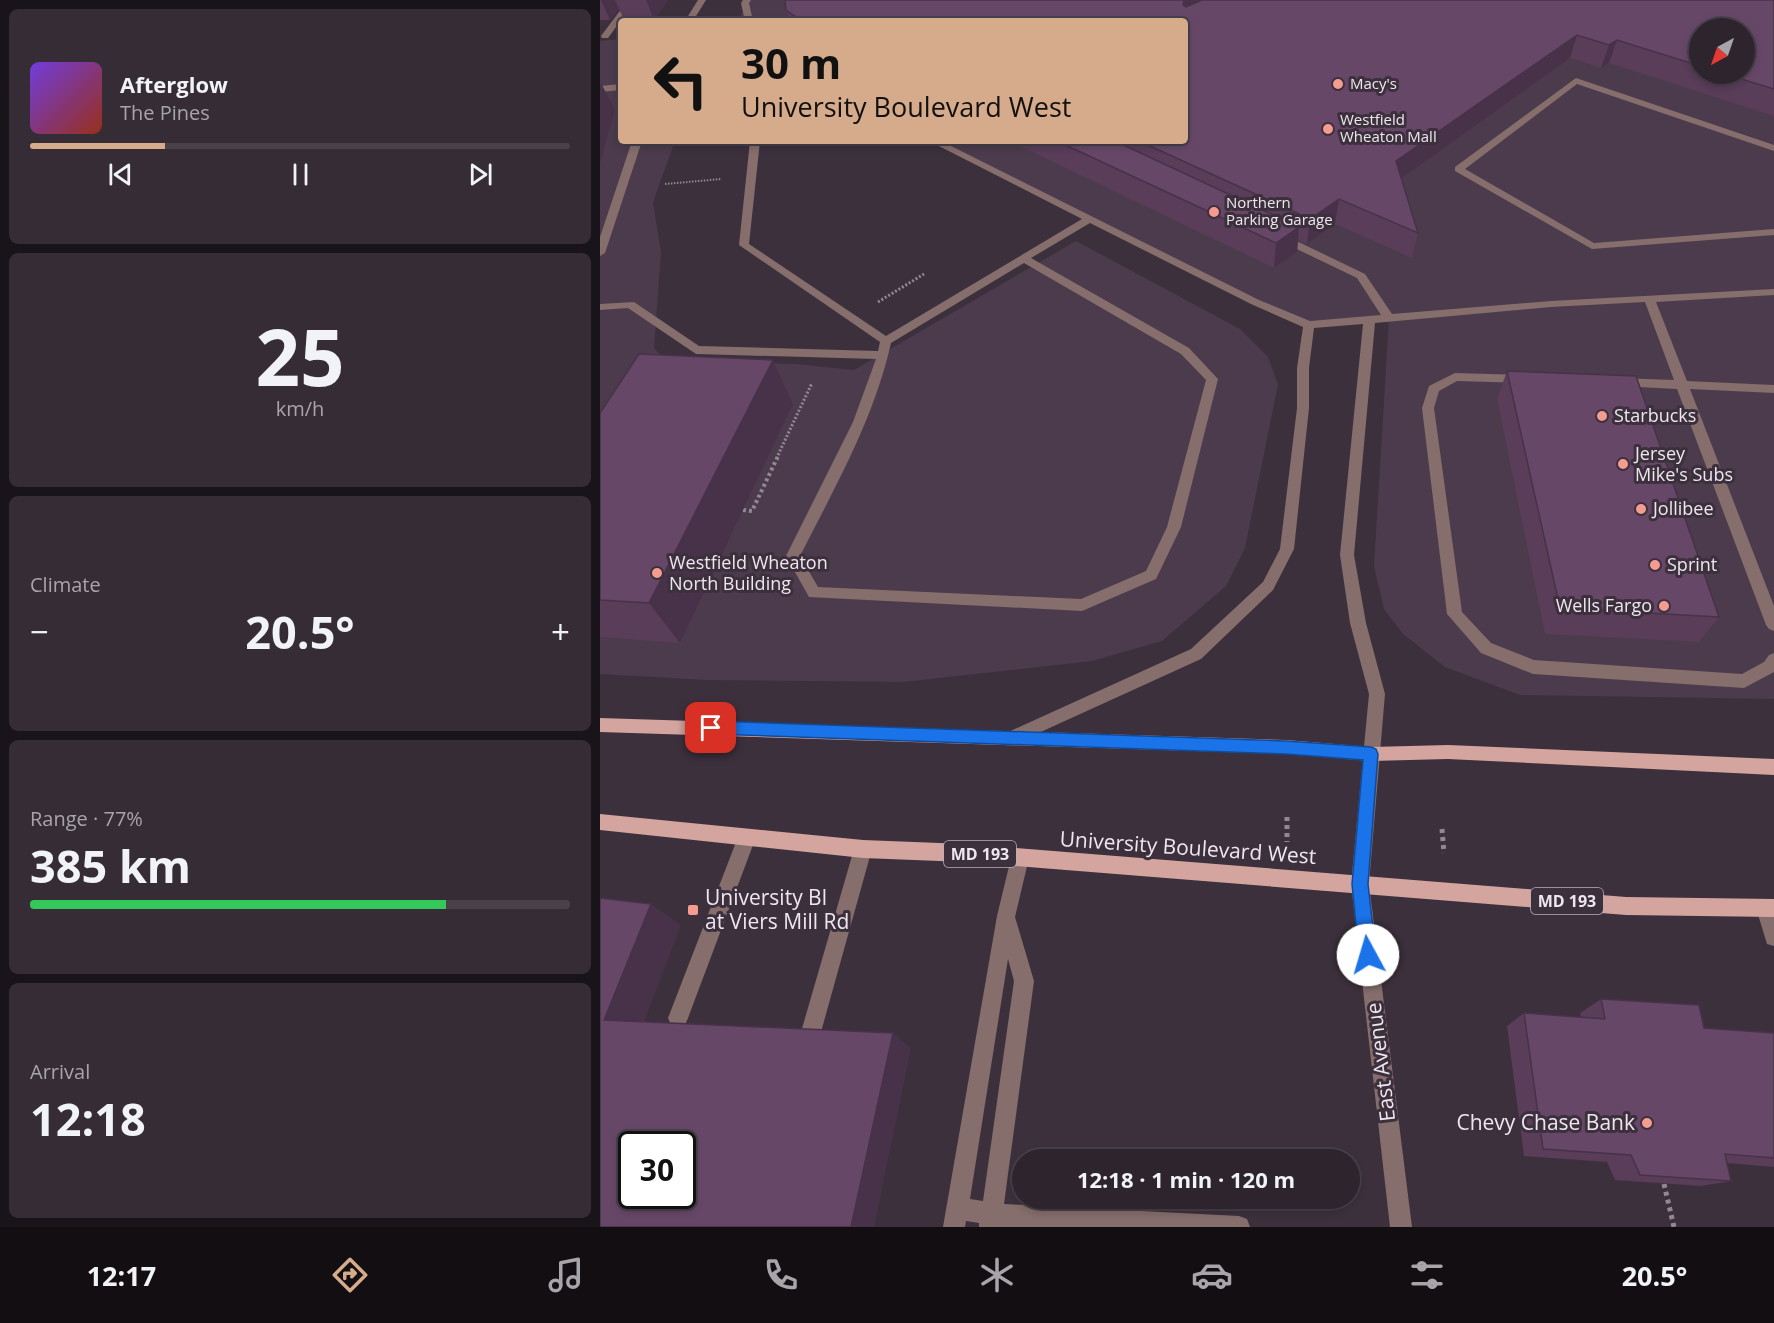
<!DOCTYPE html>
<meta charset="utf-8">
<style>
:root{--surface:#2d242e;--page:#352c36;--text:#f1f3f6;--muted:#a7a4aa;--line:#48414a;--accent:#d6ab8b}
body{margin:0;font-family:"Open Sans",sans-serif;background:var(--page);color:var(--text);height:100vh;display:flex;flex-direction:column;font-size:22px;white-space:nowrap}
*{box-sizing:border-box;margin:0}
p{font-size:20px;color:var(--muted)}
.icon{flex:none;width:33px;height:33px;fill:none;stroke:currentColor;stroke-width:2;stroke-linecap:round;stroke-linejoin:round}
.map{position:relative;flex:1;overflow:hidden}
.sheet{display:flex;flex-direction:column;gap:9px;padding:9px;background:#191419;width:600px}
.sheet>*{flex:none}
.guide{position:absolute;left:18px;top:18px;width:570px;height:126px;border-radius:6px;box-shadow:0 3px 9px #0003,0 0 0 2px var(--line);background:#d6ab8b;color:#111;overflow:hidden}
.needle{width:39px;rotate:220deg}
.fabs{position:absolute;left:1089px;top:18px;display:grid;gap:12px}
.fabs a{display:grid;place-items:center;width:66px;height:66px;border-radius:50%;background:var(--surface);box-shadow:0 3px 9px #0003,0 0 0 2px var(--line);font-size:30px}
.speed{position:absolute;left:18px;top:1131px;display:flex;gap:12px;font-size:30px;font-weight:700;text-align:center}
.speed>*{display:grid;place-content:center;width:78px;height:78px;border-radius:50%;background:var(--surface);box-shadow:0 3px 9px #0003,0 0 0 2px var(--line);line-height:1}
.speed .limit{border:3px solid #111;border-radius:9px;background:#fff;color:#111}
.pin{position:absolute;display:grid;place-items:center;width:51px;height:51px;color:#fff;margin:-26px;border-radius:12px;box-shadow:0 3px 9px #0006}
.me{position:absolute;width:66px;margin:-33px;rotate:354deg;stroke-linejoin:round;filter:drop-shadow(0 0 4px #0008)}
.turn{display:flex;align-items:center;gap:21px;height:126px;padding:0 24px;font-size:27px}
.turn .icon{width:78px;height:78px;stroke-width:2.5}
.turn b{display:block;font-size:42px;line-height:51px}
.big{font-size:45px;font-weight:700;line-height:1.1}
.sheet .card{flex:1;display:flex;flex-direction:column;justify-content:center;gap:9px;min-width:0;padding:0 21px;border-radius:9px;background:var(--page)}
.sheet .dial{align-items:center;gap:0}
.dial b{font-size:78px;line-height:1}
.song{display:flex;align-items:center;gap:18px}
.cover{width:72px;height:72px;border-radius:9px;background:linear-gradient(135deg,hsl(260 70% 55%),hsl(10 70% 35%))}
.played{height:6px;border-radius:3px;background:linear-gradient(90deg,var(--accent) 25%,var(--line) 25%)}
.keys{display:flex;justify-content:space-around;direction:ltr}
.heat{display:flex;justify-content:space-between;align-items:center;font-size:33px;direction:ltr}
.charge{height:9px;border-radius:4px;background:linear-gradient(90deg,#34c759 77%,var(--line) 0)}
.trip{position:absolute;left:412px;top:1149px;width:348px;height:60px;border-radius:30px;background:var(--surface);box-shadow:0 3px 9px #0003,0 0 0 2px var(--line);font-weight:700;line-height:60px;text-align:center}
.tabs{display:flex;height:96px;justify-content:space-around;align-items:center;background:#120e12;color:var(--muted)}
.tabs .icon{width:42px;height:42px}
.tabs .active{color:var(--accent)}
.tabs b{font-size:27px;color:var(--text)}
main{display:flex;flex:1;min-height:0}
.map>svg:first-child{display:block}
.built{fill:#4c3b4c;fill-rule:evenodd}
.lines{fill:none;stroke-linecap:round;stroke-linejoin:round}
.path-far3{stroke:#928893;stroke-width:2;stroke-dasharray:1.5 1.5;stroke-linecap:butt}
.path-far2{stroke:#928893;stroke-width:3;stroke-dasharray:2 2;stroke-linecap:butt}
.path-far1{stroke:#928893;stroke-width:4;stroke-dasharray:3 3;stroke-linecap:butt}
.path{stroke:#928893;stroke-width:5;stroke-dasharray:4 4;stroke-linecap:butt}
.minor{fill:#856e6b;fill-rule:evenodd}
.major{fill:#d4a59f;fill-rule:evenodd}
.wall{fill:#593d59;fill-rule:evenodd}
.shaded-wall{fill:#483249}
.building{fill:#674768;stroke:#483249;stroke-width:1.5;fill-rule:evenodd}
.route{fill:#1a73e8;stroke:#114b97;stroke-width:1.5}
.poi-dot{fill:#f59c90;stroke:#3c303d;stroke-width:2}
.labels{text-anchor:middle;stroke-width:6;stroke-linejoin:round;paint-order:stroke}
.far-poi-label{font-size:15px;fill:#eee6ef;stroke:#3c303d;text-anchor:start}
.shield{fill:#3c303d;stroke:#b9afba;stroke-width:1.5}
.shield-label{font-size:16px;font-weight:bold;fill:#eee6ef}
.poi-label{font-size:18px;fill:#eee6ef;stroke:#3c303d;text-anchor:start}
.near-street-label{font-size:21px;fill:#eee6ef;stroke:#3c303d}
.near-poi-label{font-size:21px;fill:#eee6ef;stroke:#3c303d;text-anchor:start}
</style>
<main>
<section class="sheet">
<div class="card">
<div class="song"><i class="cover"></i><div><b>Afterglow</b><p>The Pines</p></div></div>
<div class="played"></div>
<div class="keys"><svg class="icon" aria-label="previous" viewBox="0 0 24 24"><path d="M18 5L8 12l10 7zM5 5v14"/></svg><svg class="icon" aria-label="pause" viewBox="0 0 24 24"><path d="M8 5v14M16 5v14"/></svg><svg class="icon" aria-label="next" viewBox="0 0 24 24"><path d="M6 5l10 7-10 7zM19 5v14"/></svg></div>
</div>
<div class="card dial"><b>25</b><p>km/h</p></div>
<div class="card"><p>Climate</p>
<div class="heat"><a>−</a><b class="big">20.5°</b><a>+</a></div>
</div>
<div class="card"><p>Range · 77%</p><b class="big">385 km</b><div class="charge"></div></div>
<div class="card"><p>Arrival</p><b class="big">12:18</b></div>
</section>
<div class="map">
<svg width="1174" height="1227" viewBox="0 0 1174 1227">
<rect width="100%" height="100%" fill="#3c303d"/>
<g class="built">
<path d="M147 0H1174V699L920 695 845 667 803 634 784 609 774 566 789 319 709 325 334 141H585V21H139ZM1100 28H1144V74H1100Z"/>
<polygon points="21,39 21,141 75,141 53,202 61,253 54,348 65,360 195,364 254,370 476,241 640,329 668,357 678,384 645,548 626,586 562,641 492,661 303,682 107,680 0,674 0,41"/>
</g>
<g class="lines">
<polyline class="path-far3" points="65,184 121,179"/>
<g class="path-far2">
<polyline points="278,302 324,274"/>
<polyline points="178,455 212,383"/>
</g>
<polyline class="path-far1" points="143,510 152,511 179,454"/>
<g class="path">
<polyline points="687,817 687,842"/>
<polyline points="842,829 844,853"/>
<polyline points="1064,1184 1074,1227"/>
</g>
<g class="minor">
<polygon points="28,0 36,0 8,38 2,38 1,36"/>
<polygon points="98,0 106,0 93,21 85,21"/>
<polygon points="143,0 151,0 149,3 153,21 145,21 141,3"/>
<polygon points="976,78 1174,145 1174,151 977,84 865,169 994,243 1174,229 1174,235 992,249 855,171 855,167"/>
<polygon points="21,84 21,90 0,92 0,86"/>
<polygon points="32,141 42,141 5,253 0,256 0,237"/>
<path d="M150 141H160L149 244 286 336 482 219 329 141H341L659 300 710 321 781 315 757 278 676 239V235H684L765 274 792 314 951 301 1174 289V295L1056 302 1087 381 1174 385V393L1090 389 1174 606V631L1169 629 1166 625 1077 389 1018 386 1012 382 1018 378 1074 380 1045 302 951 307 775 323 754 555 766 623 785 694 769 884 812 1227H790L751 884 769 694 750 623 740 555 763 324 714 328 709 368V408L694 549 673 590 601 659 412 745 406 743 404 738 406 733 591 649 663 582 680 549 697 408V368L703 327 651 304 490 223 431 258 589 348 618 379 581 527 556 579 482 611 209 597 186 556 253 422 276 359 96 354 28 308 0 310V304L34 302 99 346 278 351 280 342 139 245ZM424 263 581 354 606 380 567 527 546 571 481 599 218 587 200 556C235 487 274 419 291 343Z"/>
<polygon points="855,373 925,375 931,379 925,383 857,381 839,391 834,408 862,612 891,643 934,660 1142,674 1164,662 1169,655 1174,653 1174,672 1144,688 933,674 881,653 847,614 822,408 829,386"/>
<polygon points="147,829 153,831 156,837 88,1018 85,1025 78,1028 71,1025 68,1018 138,837 141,831"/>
<polygon points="263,840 269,843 272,849 221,1032 218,1039 211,1042 204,1039 201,1032 254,849 257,843"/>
<path d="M420 849 426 852 429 858 415 917 434 981 404 1204 639 1216 647 1219 650 1227H379V1223L366 1221 365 1227H343L397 916 411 858 414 852ZM408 959 414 981 383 1201 370 1199Z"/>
<polygon points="1165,899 1172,901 1174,907 1174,946 1167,944 1156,908 1158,901"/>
</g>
<g class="major">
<polygon points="0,718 686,740 771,747 848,745 1174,759 1174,775 848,759 771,761 686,754 0,732"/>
<polygon points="0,814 263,840 365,844 1026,897 1174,899 1174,917 1026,915 365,862 263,858 0,830"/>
</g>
</g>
<g class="wall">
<polygon points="0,0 68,0 54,20 24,20 19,9 10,20 0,20"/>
<path d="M1174 0V116L1009 63 1001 68 970 58 801 178 818 233 812 258 735 224 707 244 698 240 697 252 674 268 409 141H585V21H190L186 10ZM1100 28 1144 74H1100Z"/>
<polygon points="173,360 193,404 80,643 0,637 0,413"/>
<polygon points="907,371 1119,617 1099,642 945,634 897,399"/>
<polygon points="1001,999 1104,1028 1174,1033 1174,1167 1127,1163 1131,1181 1101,1186 1015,1180 1007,1162 924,1156 907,1026 924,1013 981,1017 980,1013"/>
</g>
<g class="shaded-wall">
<polygon points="1,0 15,0 19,9 10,20"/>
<polygon points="46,0 68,0 54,20"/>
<polygon points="584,0 626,0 584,21 583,5"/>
<polygon points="977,35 970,58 792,185 796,161"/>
<polygon points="1017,40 1009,63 1001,68 1009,45"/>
<polygon points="1,83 15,110 0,163 0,87"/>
<polygon points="739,199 735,224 707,244 710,219"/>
<polygon points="699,227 697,252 674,268 676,243"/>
<polygon points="173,360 193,404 80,643 49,603"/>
<polygon points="51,904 81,925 39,1035 4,1020"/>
<polygon points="293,1033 311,1048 274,1227 251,1227"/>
</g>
<g class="building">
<polygon points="185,0 584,0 583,5 586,7 602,0 1174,0 1174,89 1125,74 1144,74 1144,28 1100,28 1100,66 1017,40 1009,45 977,35 796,161 818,233 739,199 710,219 539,141 585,141 585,21 202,21 186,10"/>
<polygon points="457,141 515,141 699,227 676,243"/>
<polygon points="39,354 173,360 49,603 0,600 0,413"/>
<polygon points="907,371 1036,376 1119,617 960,608"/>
<path d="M0 898 51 904 4 1020 293 1033 251 1227H0ZM32 1144H82V1196H32Z"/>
<polygon points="1001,999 1099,1005 1104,1028 1174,1033 1174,1158 1125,1154 1131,1181 1040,1175 1031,1155 943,1149 924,1013 1005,1019"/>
</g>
<polygon class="route" points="111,721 686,741 771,747 776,749 778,754 768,884 776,955 774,961 768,963 762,961 759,955 752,884 763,760 686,754 111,734 103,728"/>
<g class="poi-dot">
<circle cx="738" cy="84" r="6"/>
<circle cx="728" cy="129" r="6"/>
<circle cx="614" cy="212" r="6"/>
<circle cx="1002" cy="416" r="6"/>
<circle cx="1023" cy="464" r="6"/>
<circle cx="1041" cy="509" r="6"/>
<circle cx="1055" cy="565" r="6"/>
<circle cx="57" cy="573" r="6"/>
<circle cx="1064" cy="606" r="6"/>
<rect x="87" y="904" width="12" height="12" rx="3"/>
<circle cx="1047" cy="1123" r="6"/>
</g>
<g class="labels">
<g class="far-poi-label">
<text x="750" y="89">Macy's</text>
<text x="740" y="125">Westfield<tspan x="740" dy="17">Wheaton Mall</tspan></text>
<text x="626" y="208">Northern<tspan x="626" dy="17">Parking Garage</tspan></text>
</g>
<g class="shield">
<rect x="344" y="841" width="72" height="26" rx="4.5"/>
<rect x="931" y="888" width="72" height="26" rx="4.5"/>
</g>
<g class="shield-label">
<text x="380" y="860">MD 193</text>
<text x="967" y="907">MD 193</text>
</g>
<g class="poi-label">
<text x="1014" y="422">Starbucks</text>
<text x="1035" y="460">Jersey<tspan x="1035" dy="21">Mike's Subs</tspan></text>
<text x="1053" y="515">Jollibee</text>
<text x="69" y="569">Westfield Wheaton<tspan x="69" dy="21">North Building</tspan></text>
<text x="1067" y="571">Sprint</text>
<text x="1052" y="612" text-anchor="end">Wells Fargo</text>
</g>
<g class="near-street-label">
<text transform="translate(588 848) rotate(4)" y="7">University Boulevard West</text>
<text transform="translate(781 1062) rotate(-97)" y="7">East Avenue</text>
</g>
<g class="near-poi-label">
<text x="105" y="905">University Bl<tspan x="105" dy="24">at Viers Mill Rd</tspan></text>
<text x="1035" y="1130" text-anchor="end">Chevy Chase Bank</text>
</g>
</g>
</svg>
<div class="fabs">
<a><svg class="needle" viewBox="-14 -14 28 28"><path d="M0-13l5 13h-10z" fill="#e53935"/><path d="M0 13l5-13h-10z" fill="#a7a4aa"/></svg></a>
</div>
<div class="speed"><div class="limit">30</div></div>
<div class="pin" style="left:111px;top:728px;background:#d93025"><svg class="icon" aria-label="arrive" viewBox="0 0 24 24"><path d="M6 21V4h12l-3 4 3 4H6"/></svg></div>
<svg class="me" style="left:768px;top:955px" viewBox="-20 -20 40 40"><circle r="19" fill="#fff"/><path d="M0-13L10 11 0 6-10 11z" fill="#1a73e8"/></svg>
<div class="trip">12:18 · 1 min · 120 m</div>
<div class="guide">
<div class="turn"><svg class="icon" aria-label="left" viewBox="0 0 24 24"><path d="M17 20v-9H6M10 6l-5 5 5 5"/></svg><div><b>30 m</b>University Boulevard West</div></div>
</div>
</div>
</main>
<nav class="tabs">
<b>12:17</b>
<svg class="icon active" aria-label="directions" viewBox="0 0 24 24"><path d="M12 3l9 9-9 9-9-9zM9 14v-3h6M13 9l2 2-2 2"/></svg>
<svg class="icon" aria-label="music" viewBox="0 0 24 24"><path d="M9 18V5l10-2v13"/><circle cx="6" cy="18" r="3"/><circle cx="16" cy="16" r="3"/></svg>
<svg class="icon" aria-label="phone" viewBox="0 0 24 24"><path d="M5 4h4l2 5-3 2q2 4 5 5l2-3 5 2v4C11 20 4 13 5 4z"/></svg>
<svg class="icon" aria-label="climate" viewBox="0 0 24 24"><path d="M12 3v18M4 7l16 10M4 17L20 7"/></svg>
<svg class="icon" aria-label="car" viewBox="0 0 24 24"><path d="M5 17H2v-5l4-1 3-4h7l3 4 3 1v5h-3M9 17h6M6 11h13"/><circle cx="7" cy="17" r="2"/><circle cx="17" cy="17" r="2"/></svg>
<svg class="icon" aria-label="filters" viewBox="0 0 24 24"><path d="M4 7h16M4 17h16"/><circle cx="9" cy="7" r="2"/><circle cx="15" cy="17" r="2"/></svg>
<b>20.5°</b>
</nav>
